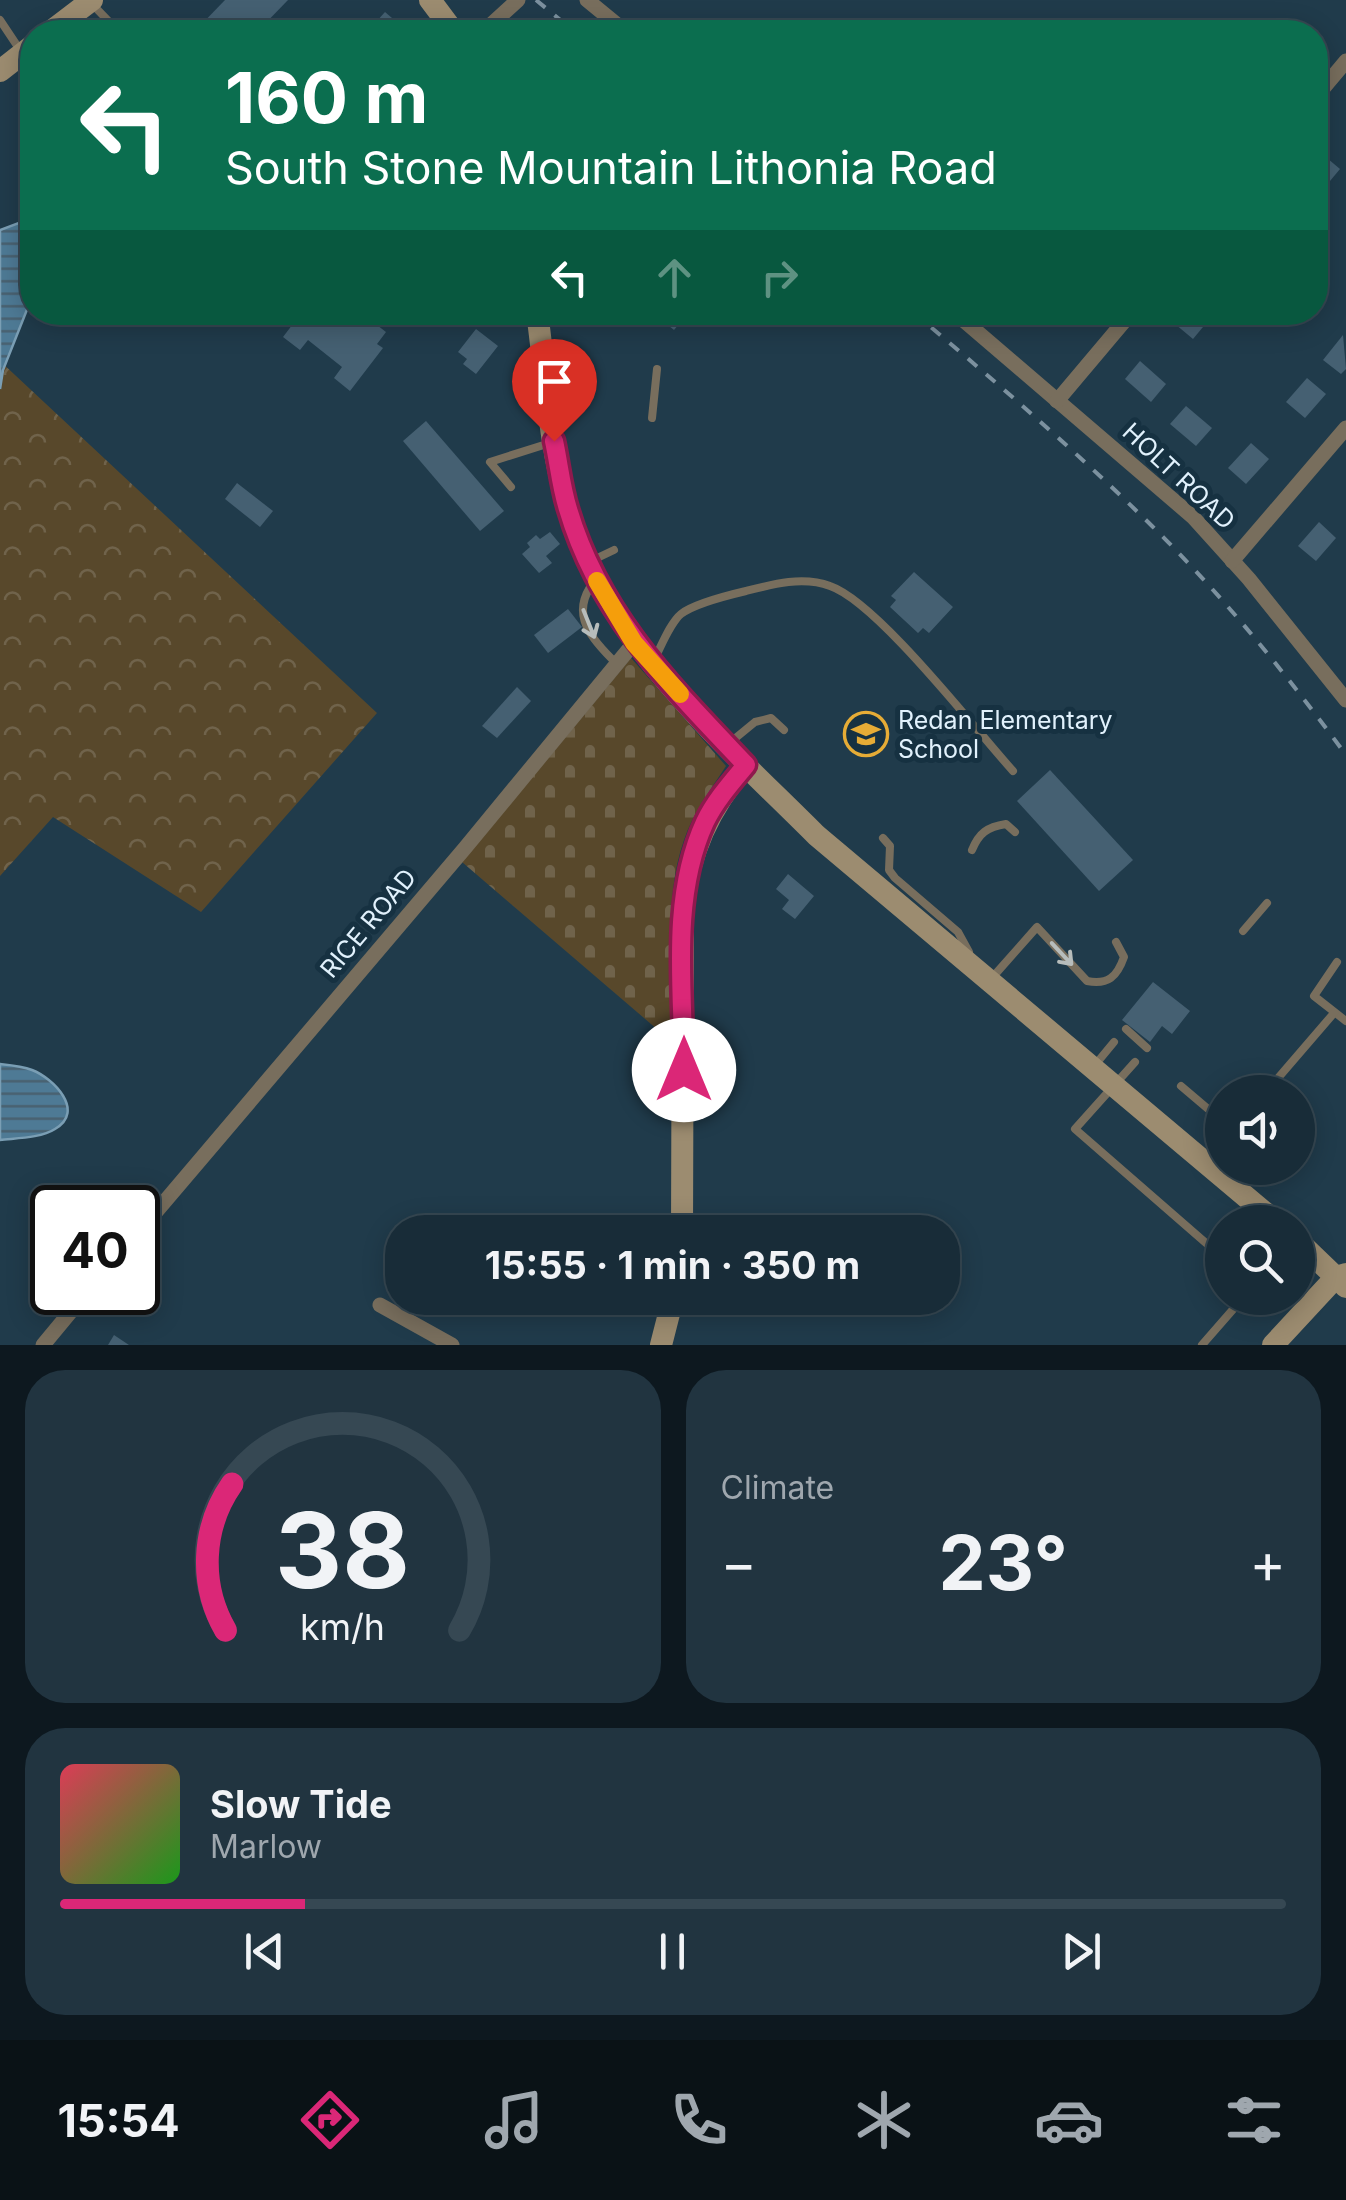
<!DOCTYPE html>
<meta charset="utf-8">
<style>
:root{--surface:#182c38;--page:#213440;--text:#f1f3f6;--muted:#9fa7ae;--line:#364853;--accent:#db2777}
body{margin:0;font-family:Inter,sans-serif;background:var(--page);color:var(--text);height:100vh;display:flex;flex-direction:column;font-size:38px;white-space:nowrap}
*{box-sizing:border-box;margin:0}
p{font-size:32px;color:var(--muted)}
.icon{flex:none;width:55px;height:55px;fill:none;stroke:currentColor;stroke-width:2;stroke-linecap:round;stroke-linejoin:round}
.map{position:relative;height:1345px;overflow:hidden}
.details{display:flex;flex-direction:column;gap:25px;padding:25px;background:#0d181f;flex:1}
.details>*{flex:none}
.guide{position:absolute;left:20px;top:20px;width:1308px;height:305px;border-radius:40px;box-shadow:0 5px 25px #0003,0 0 0 2px var(--line);background:#0b6e4f;color:#fff;overflow:hidden}
.controls{position:absolute;left:1205px;top:1075px;display:grid;gap:20px}
.controls a{display:grid;place-items:center;width:110px;height:110px;border-radius:50%;background:var(--surface);box-shadow:0 5px 25px #0003,0 0 0 2px var(--line);font-size:50px}
.speed{position:absolute;left:30px;top:1185px;display:flex;gap:20px;font-size:50px;font-weight:700;text-align:center}
.speed>*{display:grid;place-content:center;width:130px;height:130px;border-radius:50%;background:var(--surface);box-shadow:0 5px 25px #0003,0 0 0 2px var(--line);line-height:1}
.speed .limit{border:5px solid #111;border-radius:15px;background:#fff;color:#111}
.pin{position:absolute;display:grid;place-items:center;width:85px;height:85px;color:#fff;margin:-102px -42px;border-radius:50% 50% 50% 0;rotate:-45deg;box-shadow:0 0 10px #0007}
.pin .icon{rotate:45deg}
.me{position:absolute;width:110px;margin:-55px;rotate:0deg;stroke-linejoin:round;filter:drop-shadow(0 0 8px #0008)}
.turn{display:flex;align-items:center;gap:35px;height:210px;padding:0 40px;font-size:45px}
.turn .icon{width:130px;height:130px;stroke-width:2.5}
.turn b{display:block;font-size:70px;line-height:85px}
.lanes{display:flex;align-items:center;height:95px;padding:0 40px;background:#0003;justify-content:center;gap:50px;direction:ltr}
.lanes .off{opacity:.35}
.big{font-size:75px;font-weight:700;line-height:1.1}
.details .card{flex:1;display:flex;flex-direction:column;justify-content:center;gap:15px;min-width:0;padding:0 35px;border-radius:40px;background:var(--page)}
.details .dial{align-items:center;gap:0}
.dial svg{height:260px;overflow:visible;fill:none;stroke:var(--line);stroke-width:7;stroke-linecap:round;text-anchor:middle}
.dial text{fill:var(--text);stroke:none}
.song{display:flex;align-items:center;gap:30px}
.cover{width:120px;height:120px;border-radius:15px;background:linear-gradient(135deg,hsl(350 70% 55%),hsl(120 70% 35%))}
.played{height:10px;border-radius:5px;background:linear-gradient(90deg,var(--accent) 20%,var(--line) 20%)}
.keys{display:flex;justify-content:space-around;direction:ltr}
.heat{display:flex;justify-content:space-between;align-items:center;font-size:55px;direction:ltr}
.details .tiles{flex:1;display:grid;gap:25px;grid-template-columns:1fr 1fr}
.card:last-child{grid-column:span 2}
.trip{position:absolute;left:385px;top:1215px;width:575px;height:100px;border-radius:40px;background:var(--surface);box-shadow:0 5px 25px #0003,0 0 0 2px var(--line);font-weight:700;line-height:100px;text-align:center}
.dock{display:flex;height:160px;justify-content:space-around;align-items:center;background:#0a1216;color:var(--muted)}
.dock .icon{width:70px;height:70px}
.dock .active{color:var(--accent)}
.dock b{font-size:45px;color:var(--text)}
.map>svg:first-child{display:block}
.forest{fill:url(#forest-crowns)}
.cemetery{fill:url(#cemetery-stones)}
.water{fill:url(#water-rules);stroke:#7a9eb4;stroke-width:2.5}
.building{fill:#456072}
.lines{fill:none;stroke-linecap:round;stroke-linejoin:round}
.lane{stroke:#786e5d;stroke-width:8}
.street{stroke:#786e5d;stroke-width:15}
.secondary{stroke:#9c8c70;stroke-width:22}
.rail{stroke:#7c919f;stroke-width:4;stroke-dasharray:12 12;stroke-linecap:butt}
.oneway{stroke:#b7bdbc}
.route-casing{stroke:#8e194d;stroke-width:25}
.route{stroke:#db2777;stroke-width:18}
.slow{stroke:#f59e0b;stroke-width:18}
.labels{text-anchor:middle;stroke-width:10;stroke-linejoin:round;paint-order:stroke}
.street-label{font-size:25px;fill:#e1f1fc;stroke:#163141}
.poi-label{font-size:25px;fill:#e1f1fc;stroke:#163141;text-anchor:start}
</style>
<div class="map">
<svg width="1346" height="1345" viewBox="0 0 1346 1345">
<defs>
<pattern id="forest-crowns" width="20" height="18" patternUnits="userSpaceOnUse" patternTransform="scale(2.5)"><rect width="20" height="18" fill="#58482b"/><path d="M2 6a3 3 0 1 1 6 0M12 15a3 3 0 1 1 6 0" fill="none" stroke="#70634b"/></pattern>
<pattern id="cemetery-stones" width="16" height="16" patternUnits="userSpaceOnUse" patternTransform="scale(2.5)"><rect width="16" height="16" fill="#58482b"/><path d="M2 7V4a2 2 0 0 1 4 0v3zM10 15v-3a2 2 0 0 1 4 0v3z" fill="#70634b"/></pattern>
<pattern id="water-rules" width="6" height="5" patternUnits="userSpaceOnUse" patternTransform="scale(2.5)"><rect width="6" height="5" fill="#4e7a95"/><path d="M0 2.5h6" fill="none" stroke="#496170"/></pattern>
</defs>
<rect width="100%" height="100%" fill="#203b4b"/>
<polygon class="forest" points="0,361 377,713 201,912 53,817 0,876"/>
<path class="cemetery" d="M631 658 726 766C711 789 693 813 684 840 663 899 672 979 672 1042L462 862Z"/>
<g class="water">
<polygon points="32,218 32,297 3,370 0,389 0,230"/>
<path d="M0 1064C10 1065 22 1066 32 1070 53 1078 86 1111 55 1129 41 1138 17 1138 0 1140Z"/>
</g>
<g class="building">
<polygon points="225,0 288,0 257,32 194,32"/>
<polygon points="385,12 406,30 404,32 367,32"/>
<polygon points="1321,153 1340,169 1315,199 1315,159"/>
<polygon points="302,312 365,312 364,315 386,332 377,344 383,348 350,391 334,378 342,367 308,340 300,350 283,337"/>
<polygon points="652,312 689,312 674,330"/>
<polygon points="1049,312 1078,312 1066,327"/>
<polygon points="1185,312 1210,312 1213,315 1193,339 1175,324"/>
<polygon points="476,329 498,346 476,374 463,364 467,359 458,352"/>
<polygon points="1343,335 1346,369 1341,374 1323,360"/>
<polygon points="1140,361 1166,384 1151,402 1125,379"/>
<polygon points="1307,378 1326,394 1305,418 1286,402"/>
<polygon points="1186,406 1212,428 1196,446 1170,424"/>
<polygon points="426,421 504,511 480,531 403,441"/>
<polygon points="1251,443 1269,459 1246,484 1228,468"/>
<polygon points="237,483 273,511 260,527 225,499"/>
<polygon points="1319,522 1336,538 1316,561 1298,546"/>
<polygon points="550,532 560,544 546,556 552,563 539,573 522,554 530,547 527,543 536,535 540,539"/>
<polygon points="914,572 953,607 929,633 923,628 918,633 890,607 896,600 891,596"/>
<polygon points="568,609 582,627 548,653 534,635"/>
<polygon points="517,687 531,701 497,738 482,726"/>
<polygon points="1050,770 1133,860 1099,891 1017,801"/>
<polygon points="788,874 814,896 795,919 782,909 789,900 776,889"/>
<polygon points="1153,982 1190,1011 1172,1034 1162,1026 1150,1042 1122,1020"/>
<polygon points="114,1335 129,1345 108,1345"/>
</g>
<g class="lines">
<g class="lane">
<polyline points="93,5 119,32"/>
<polyline points="0,20 20,50"/>
<polyline points="652,418 657,369"/>
<polyline points="511,487 490,462 550,443"/>
<polyline points="593,560 614,550"/>
<path d="M593 583C569 615 592 640 617 664"/>
<path d="M654 660C661 647 670 623 681 614 695 603 729 595 746 591 773 584 803 576 830 586 877 602 975 729 1013 771"/>
<polyline points="727,745 755,722 771,718 784,730"/>
<polyline points="883,838 890,846 889,870 895,878 958,932 969,952"/>
<path d="M972 850C979 833 987 827 1006 824L1015 832"/>
<polyline points="1243,931 1267,903"/>
<polyline points="1337,962 1314,996 1346,1021"/>
<path d="M991 979 1037 927 1087 981C1108 985 1117 977 1124 957L1116 942"/>
<polyline points="1126,1029 1147,1048"/>
<polyline points="1135,1062 1075,1129 1222,1257"/>
<polyline points="1095,1065 1114,1042"/>
<polyline points="1181,1086 1214,1114 1222,1107"/>
<polyline points="1266,1092 1334,1013"/>
<polyline points="1210,1160 1222,1144"/>
<polyline points="1202,1345 1243,1298"/>
</g>
<g class="street">
<polyline points="587,0 626,32"/>
<polyline points="483,32 518,0"/>
<polyline points="1315,98 1346,61"/>
<polyline points="954,312 1193,517 1249,579 1346,700"/>
<polyline points="1057,401 1132,312"/>
<polyline points="1232,561 1346,428"/>
<polyline points="138,1233 465,848 634,643"/>
<polyline points="380,1305 452,1345"/>
<polyline points="43,1345 87,1292"/>
</g>
<g class="secondary">
<polyline points="430,0 454,32"/>
<polyline points="50,32 92,0"/>
<polyline points="0,71 32,46"/>
<path d="M537 312C546 378 549 446 568 509 608 644 720 739 816 835L1276 1222"/>
<path d="M682 1232 683 909C689 852 709 809 746 765"/>
<polyline points="1298,1241 1346,1287"/>
<polyline points="661,1345 673,1298"/>
<polyline points="1273,1345 1336,1277 1346,1274"/>
</g>
<g class="rail">
<polyline points="536,0 575,32"/>
<path d="M913 312C995 381 1077 452 1153 527 1224 597 1287 675 1346 755"/>
</g>
</g>
<defs><path id="oneway-shaft" d="M-6 0H5M1.5-3L5.5 0L1.5 3" fill="none" stroke-width="1.6" stroke-linecap="round" stroke-linejoin="round" transform="scale(2.5)"/></defs>
<g class="oneway">
<use href="#oneway-shaft" transform="translate(589 624) rotate(68)"/>
<use href="#oneway-shaft" transform="translate(1062 954) rotate(47)"/>
</g>
<g class="lines">
<defs>
<path id="route" d="M554 441C559 464 561 487 568 509 599 615 672 687 746 765 731 783 715 801 705 822 670 898 683 990 684 1070"/>
</defs>
<use href="#route" class="route-casing"/>
<use href="#route" class="route"/>
<polyline class="slow" points="597,581 634,643 680,694"/>
</g>
<defs>
<symbol id="school-ring" viewBox="-11 -11 22 22"><circle r="9.5" fill="#163141" stroke="#e6ac36" stroke-width="1.5"/><path d="M0-5L7-2L0 1L-7-2ZM-4 1L0 2.5L4 1V4Q0 6-4 4Z" fill="#e6ac36"/></symbol>
</defs>
<g fill-rule="evenodd">
<use href="#school-ring" x="841" y="709" width="50" height="50"/>
</g>
<g class="labels">
<g class="street-label">
<text transform="translate(1179 476) rotate(43)" y="9">HOLT ROAD</text>
<text transform="translate(368 923) rotate(-50)" y="9">RICE ROAD</text>
</g>
<g class="poi-label">
<text x="898" y="729">Redan Elementary<tspan x="898" dy="29">School</tspan></text>
</g>
</g>
</svg>
<div class="controls">
<a><svg class="icon" aria-label="sound" viewBox="0 0 24 24"><path d="M4 9h4l5-4v14l-5-4H4zM17 9q2 3 0 6"/></svg></a>
<a><svg class="icon" aria-label="search" viewBox="0 0 24 24"><circle cx="10" cy="10" r="6"/><path d="M15 15l6 6"/></svg></a>
</div>
<div class="speed"><div class="limit">40</div></div>
<div class="pin" style="left:554px;top:441px;background:#d93025"><svg class="icon" aria-label="arrive" viewBox="0 0 24 24"><path d="M6 21V4h12l-3 4 3 4H6"/></svg></div>
<svg class="me" style="left:684px;top:1070px" viewBox="-20 -20 40 40"><circle r="19" fill="#fff"/><path d="M0-13L10 11 0 6-10 11z" fill="#db2777"/></svg>
<div class="trip">15:55 · 1 min · 350 m</div>
<div class="guide">
<div class="turn"><svg class="icon" aria-label="left" viewBox="0 0 24 24"><path d="M17 20v-9H6M10 6l-5 5 5 5"/></svg><div><b>160 m</b>South Stone Mountain Lithonia Road</div></div>
<div class="lanes"><svg class="icon" aria-label="left" viewBox="0 0 24 24"><path d="M17 20v-9H6M10 6l-5 5 5 5"/></svg><svg class="icon off" aria-label="ahead" viewBox="0 0 24 24"><path d="M12 20V5M6 11l6-6 6 6"/></svg><svg class="icon off" aria-label="right" viewBox="0 0 24 24"><path d="M7 20v-9h11M14 6l5 5-5 5"/></svg></div>
</div>
</div>
<section class="details">
<div class="tiles">
<div class="card dial"><svg viewBox="0 0 100 80">
<path d="M14 69A42 42 0 1 1 86 69"/>
<path d="M14 69A42 42 0 0 1 16 24" stroke="#db2777"/>
<text x="50" y="56" font-size="32" font-weight="700">38</text>
<text x="50" y="72" font-size="11">km/h</text>
</svg></div>
<div class="card"><p>Climate</p>
<div class="heat"><a>−</a><b class="big">23°</b><a>+</a></div>
</div>
<div class="card">
<div class="song"><i class="cover"></i><div><b>Slow Tide</b><p>Marlow</p></div></div>
<div class="played"></div>
<div class="keys"><svg class="icon" aria-label="previous" viewBox="0 0 24 24"><path d="M18 5L8 12l10 7zM5 5v14"/></svg><svg class="icon" aria-label="pause" viewBox="0 0 24 24"><path d="M8 5v14M16 5v14"/></svg><svg class="icon" aria-label="next" viewBox="0 0 24 24"><path d="M6 5l10 7-10 7zM19 5v14"/></svg></div>
</div>
</div>
</section>
<nav class="dock">
<b>15:54</b>
<svg class="icon active" aria-label="directions" viewBox="0 0 24 24"><path d="M12 3l9 9-9 9-9-9zM9 14v-3h6M13 9l2 2-2 2"/></svg>
<svg class="icon" aria-label="music" viewBox="0 0 24 24"><path d="M9 18V5l10-2v13"/><circle cx="6" cy="18" r="3"/><circle cx="16" cy="16" r="3"/></svg>
<svg class="icon" aria-label="phone" viewBox="0 0 24 24"><path d="M5 4h4l2 5-3 2q2 4 5 5l2-3 5 2v4C11 20 4 13 5 4z"/></svg>
<svg class="icon" aria-label="climate" viewBox="0 0 24 24"><path d="M12 3v18M4 7l16 10M4 17L20 7"/></svg>
<svg class="icon" aria-label="car" viewBox="0 0 24 24"><path d="M5 17H2v-5l4-1 3-4h7l3 4 3 1v5h-3M9 17h6M6 11h13"/><circle cx="7" cy="17" r="2"/><circle cx="17" cy="17" r="2"/></svg>
<svg class="icon" aria-label="filters" viewBox="0 0 24 24"><path d="M4 7h16M4 17h16"/><circle cx="9" cy="7" r="2"/><circle cx="15" cy="17" r="2"/></svg>
</nav>
